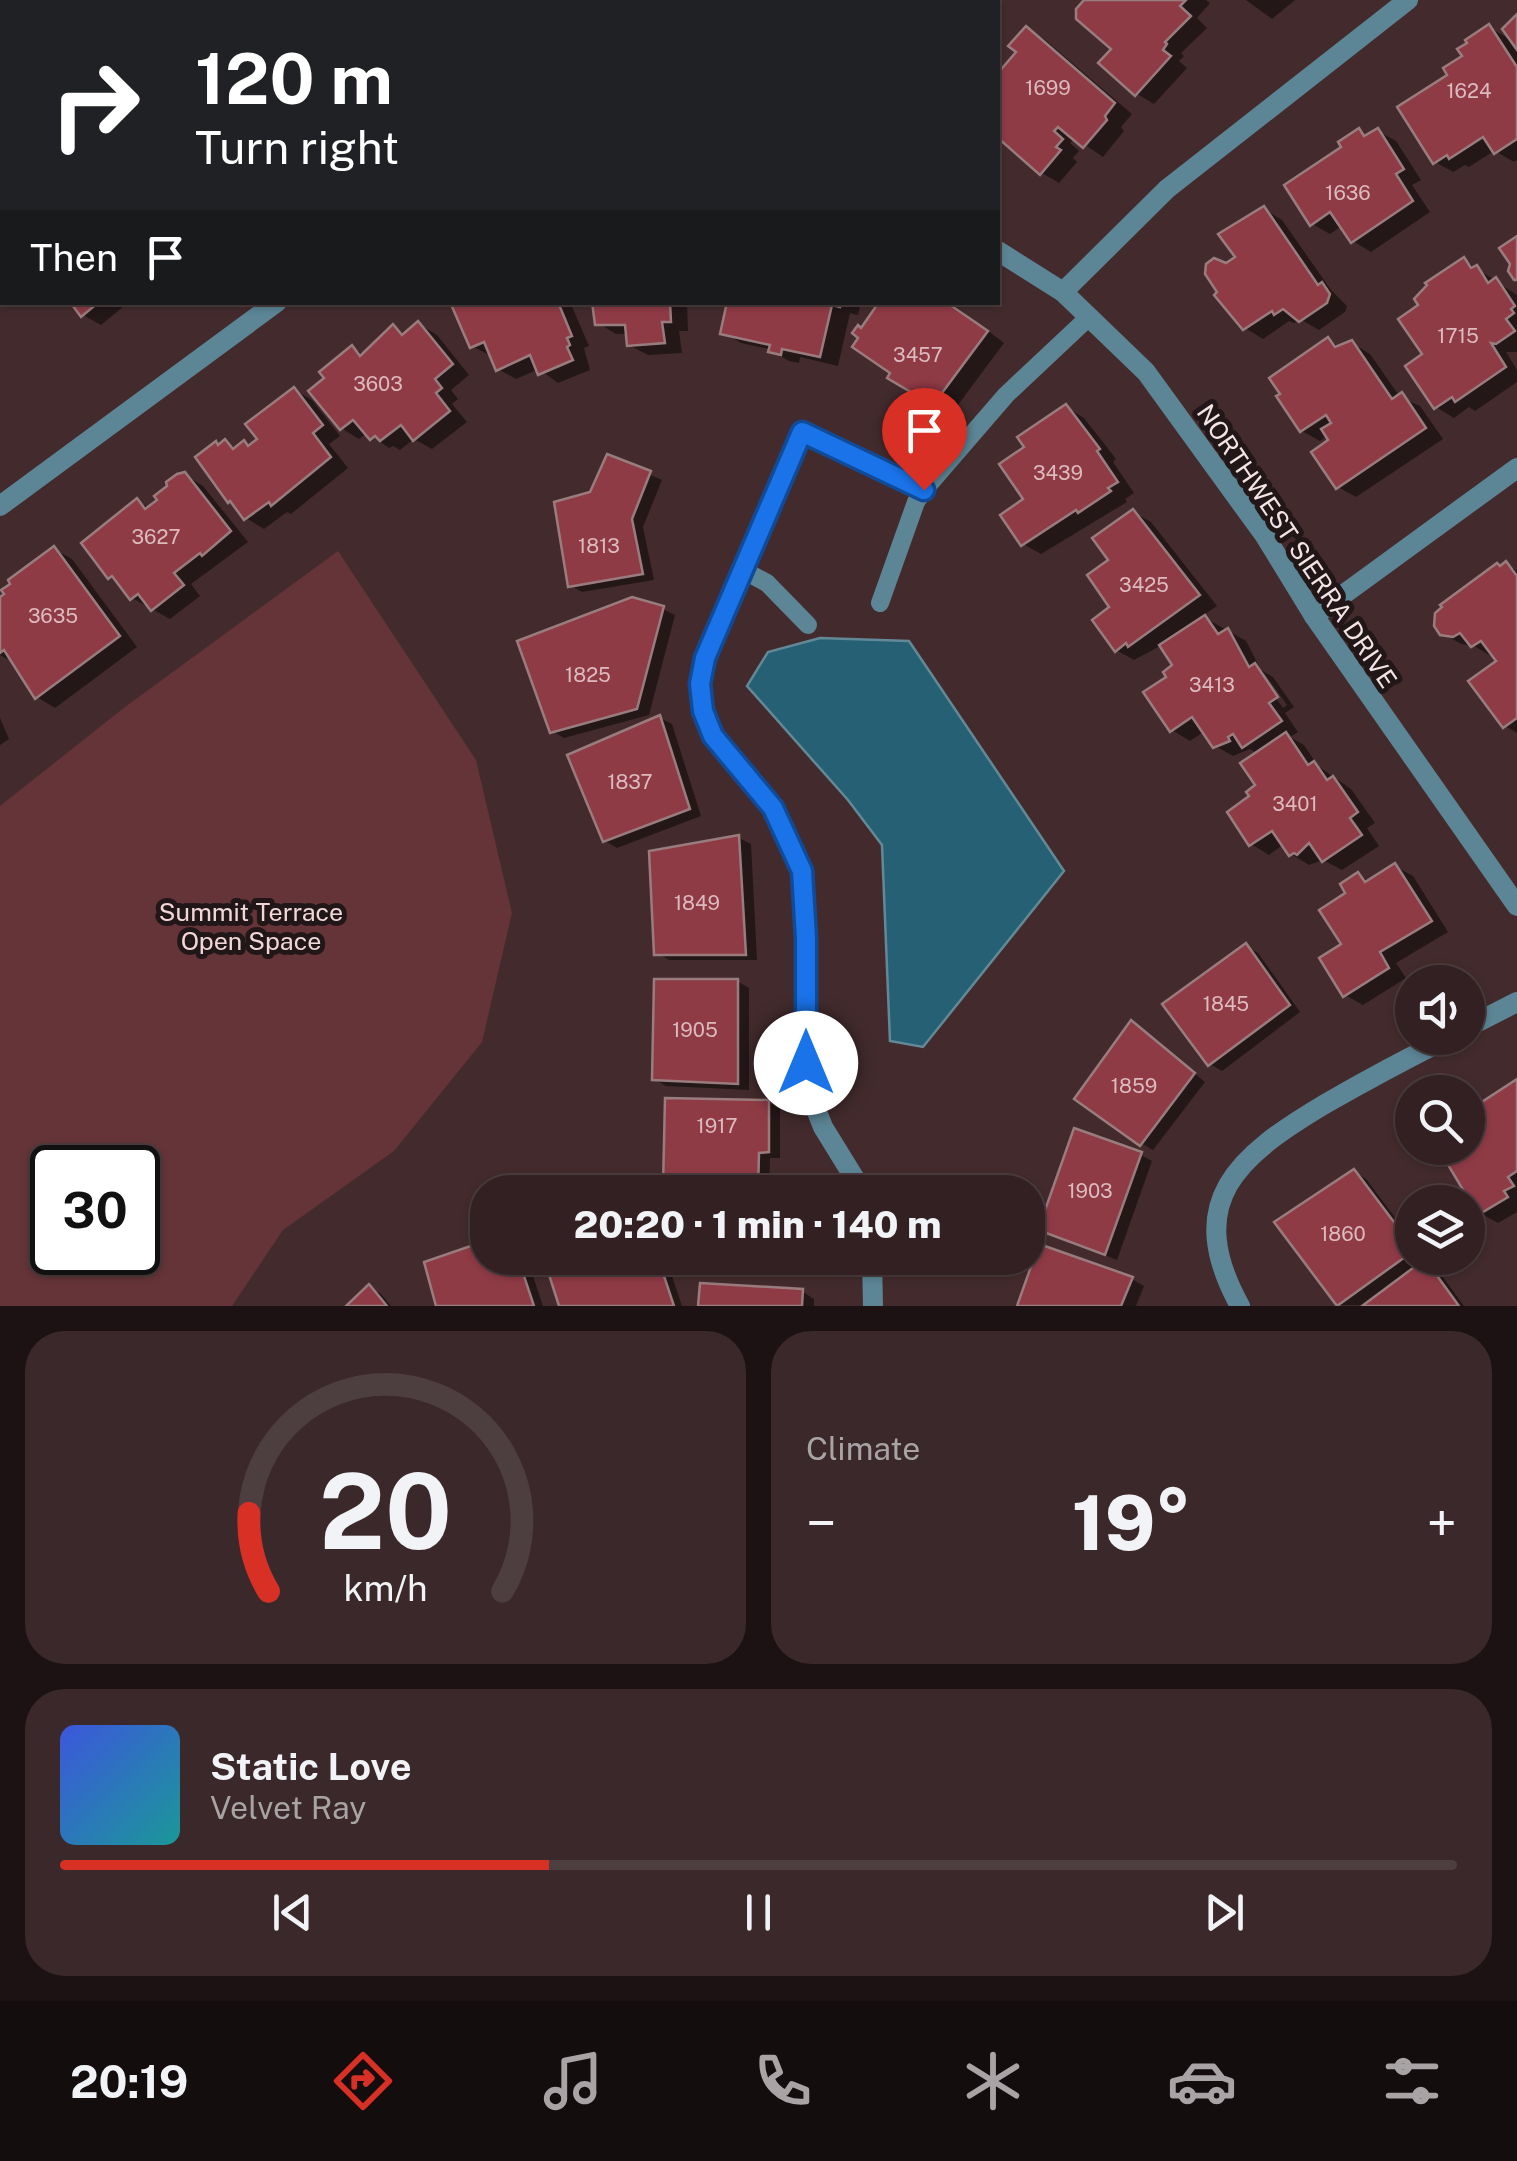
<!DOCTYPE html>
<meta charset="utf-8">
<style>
:root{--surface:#322022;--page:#3a282a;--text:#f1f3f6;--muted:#a8a3a5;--line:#4d3e40;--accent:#d93025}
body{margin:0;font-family:"Public Sans",sans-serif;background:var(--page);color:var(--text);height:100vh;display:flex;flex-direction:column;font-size:38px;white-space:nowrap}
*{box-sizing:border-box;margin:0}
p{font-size:32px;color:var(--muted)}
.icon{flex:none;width:55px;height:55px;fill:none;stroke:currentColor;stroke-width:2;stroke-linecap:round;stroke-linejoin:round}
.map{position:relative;height:1306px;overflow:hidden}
.sheet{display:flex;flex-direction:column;gap:25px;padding:25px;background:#1c1213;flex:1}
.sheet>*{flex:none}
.hud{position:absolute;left:0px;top:0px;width:1000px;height:305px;box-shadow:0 2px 8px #0004,0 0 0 2px var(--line);background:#202124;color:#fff;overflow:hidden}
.fabs{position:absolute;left:1395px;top:965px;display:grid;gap:20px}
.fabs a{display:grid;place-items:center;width:90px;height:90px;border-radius:50%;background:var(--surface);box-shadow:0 2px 8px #0004,0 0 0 2px var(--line);font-size:50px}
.speed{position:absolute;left:30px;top:1145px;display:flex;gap:20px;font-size:50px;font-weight:700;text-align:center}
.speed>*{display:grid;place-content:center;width:130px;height:130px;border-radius:50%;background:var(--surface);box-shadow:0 2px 8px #0004,0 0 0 2px var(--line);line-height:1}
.speed .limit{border:5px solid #111;border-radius:15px;background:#fff;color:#111}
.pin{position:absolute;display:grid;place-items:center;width:85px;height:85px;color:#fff;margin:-102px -42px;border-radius:50% 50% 50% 0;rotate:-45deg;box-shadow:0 0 10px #0007}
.pin .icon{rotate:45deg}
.me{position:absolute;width:110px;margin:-55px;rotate:0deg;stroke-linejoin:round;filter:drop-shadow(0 0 8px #0008)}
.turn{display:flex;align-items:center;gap:35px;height:210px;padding:0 30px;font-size:45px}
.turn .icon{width:130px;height:130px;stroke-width:2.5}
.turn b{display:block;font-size:70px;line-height:85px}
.then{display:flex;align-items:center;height:95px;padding:0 30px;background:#0003;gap:20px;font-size:38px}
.big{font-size:75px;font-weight:800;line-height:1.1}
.sheet .tile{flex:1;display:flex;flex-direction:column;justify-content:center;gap:15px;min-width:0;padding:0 35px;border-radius:40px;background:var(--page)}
.sheet .dial{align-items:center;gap:0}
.dial svg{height:260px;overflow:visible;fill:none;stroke:var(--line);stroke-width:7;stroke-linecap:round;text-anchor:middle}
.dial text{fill:var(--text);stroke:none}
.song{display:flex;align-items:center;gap:30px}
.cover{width:120px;height:120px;border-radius:15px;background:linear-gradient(135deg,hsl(230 70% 55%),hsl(180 70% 35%))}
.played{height:10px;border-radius:5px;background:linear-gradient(90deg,var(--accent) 35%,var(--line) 35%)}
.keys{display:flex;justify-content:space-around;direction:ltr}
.heat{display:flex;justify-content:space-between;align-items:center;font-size:55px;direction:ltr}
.sheet .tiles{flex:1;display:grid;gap:25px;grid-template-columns:1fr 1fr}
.tile:last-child{grid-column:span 2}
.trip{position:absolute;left:470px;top:1175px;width:575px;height:100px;border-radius:40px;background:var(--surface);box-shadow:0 2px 8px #0004,0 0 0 2px var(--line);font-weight:800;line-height:100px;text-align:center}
.tab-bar{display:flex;height:160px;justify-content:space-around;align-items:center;background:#140d0e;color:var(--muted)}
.tab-bar .icon{width:70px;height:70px}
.tab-bar .selected{color:var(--accent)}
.tab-bar b{font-size:45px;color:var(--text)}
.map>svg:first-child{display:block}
.green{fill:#643438;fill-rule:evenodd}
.water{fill:#256074;stroke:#638896;stroke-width:2.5}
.shadow{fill:#0007;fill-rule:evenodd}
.building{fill:#8f3b46;stroke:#997c7d;stroke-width:2.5}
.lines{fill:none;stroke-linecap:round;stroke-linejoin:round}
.service{stroke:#5c8595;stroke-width:18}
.minor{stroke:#5c8595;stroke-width:20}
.route-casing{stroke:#114b97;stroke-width:25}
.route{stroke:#1a73e8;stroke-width:18}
.labels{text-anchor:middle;stroke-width:10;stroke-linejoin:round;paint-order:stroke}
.number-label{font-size:20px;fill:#dcbabd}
.street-label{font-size:25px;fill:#f5e4e5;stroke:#221718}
.park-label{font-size:25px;fill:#f1d7d8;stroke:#221718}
</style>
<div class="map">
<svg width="1517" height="1306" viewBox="0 0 1517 1306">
<rect width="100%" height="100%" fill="#432b2d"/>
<path class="green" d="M338 551 476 760 512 913 482 1042 394 1151 283 1230 232 1306H0V806L125 707ZM52 1168H138V1252H52Z"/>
<polygon class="water" points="820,638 909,641 1064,871 923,1047 890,1041 882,845 848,800 747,686 768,652"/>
<g class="shadow">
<polygon points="63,0 154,0 60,2"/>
<polygon points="552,0 657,0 551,2"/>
<polygon points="1088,0 1206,0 1210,3 1197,18 1207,28 1181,53 1184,56 1179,61 1187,68 1154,104 1137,94"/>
<polygon points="1246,0 1295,0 1272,19"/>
<polygon points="1517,20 1517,160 1514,162 1497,152 1497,149 1469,167 1465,165 1453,172 1435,162 1450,76 1489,27 1514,42"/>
<polygon points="1026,29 1044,39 1132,114 1121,127 1124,131 1103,157 1075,138 1070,143 1079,151 1073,158 1077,162 1059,183 1042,173 998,135 998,77 1020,51"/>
<polygon points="1359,131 1368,137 1378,131 1396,141 1421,180 1412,185 1430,212 1371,252 1353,241 1342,226 1330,234 1312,224 1345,148"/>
<polygon points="1264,209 1282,220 1331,290 1347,306 1345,312 1319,330 1300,319 1294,323 1289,321 1263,339 1245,328 1227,266 1238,258"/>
<polygon points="1464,260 1517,295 1517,352 1506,352 1517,370 1517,382 1475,411 1469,407 1454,418 1436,407 1425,355 1422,306"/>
<polygon points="73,302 129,302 101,325 83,315"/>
<polygon points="453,302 570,302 589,346 584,348 590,370 558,383 539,369 516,379 498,369 491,356 472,346"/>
<polygon points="595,302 687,302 688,331 679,331 682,353 648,355 629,345 628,334 616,334 598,323"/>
<polygon points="730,302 861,302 858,315 850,313 838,366 800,357 799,363 789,361 769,349 741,343 723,332"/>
<polygon points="882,302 950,302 1004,343 952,413 891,377 893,373 862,337 862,331"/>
<polygon points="419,324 437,335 469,375 451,390 458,399 452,404 467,422 432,449 414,439 400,450 393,446 389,448 367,433 359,439 341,428 352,348 365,355 394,327 406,335"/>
<polygon points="1328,340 1341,347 1352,343 1370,354 1400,397 1420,406 1443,439 1356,497 1338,487 1328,435 1320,441 1302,431 1283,394"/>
<polygon points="294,390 312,400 340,436 329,444 348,468 291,514 287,512 264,529 246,518 229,502 220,446 225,442 237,449 244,443 251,447"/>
<polygon points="1066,407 1084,418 1116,459 1113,462 1134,493 1125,499 1127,502 1041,554 1023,544 1028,448"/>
<polygon points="608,457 662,480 643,527 654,580 582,592 570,585 592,494"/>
<polygon points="185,475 203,486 248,542 191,584 200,596 170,619 132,598 120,583 110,577 137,501 150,508"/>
<path d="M1133 512 1151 522 1217 606 1202 616 1246 641 1261 670 1273 677 1294 707 1285 713 1298 732 1290 737 1304 745 1318 766 1351 789 1375 823 1367 828 1379 846 1342 870 1323 860 1309 865 1291 854 1284 844 1269 855 1251 844 1253 797 1259 786 1258 754 1250 749 1233 756 1215 746 1205 731 1190 741 1172 730 1169 678 1176 666 1162 645 1134 660 1116 650 1111 561ZM1258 673H1264L1287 705 1283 708Z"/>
<polygon points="54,549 72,559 137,647 55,708 37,697 18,665 0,655 0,600"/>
<polygon points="1506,564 1517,571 1517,733 1505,726 1499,661 1494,654 1491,656 1474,646 1461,644 1442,633"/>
<polygon points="663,609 675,615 649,715 564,738 552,731"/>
<polygon points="0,718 9,739 0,745"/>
<polygon points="660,718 672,724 701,816 617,848 605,841"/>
<polygon points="739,838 751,844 757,960 669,960 657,953"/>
<polygon points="1395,866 1413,876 1448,932 1396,963 1406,978 1363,1005 1345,995 1349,894 1358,875 1370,882"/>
<polygon points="1246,946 1258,953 1300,1012 1222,1071 1210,1064"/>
<polygon points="737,981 749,988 749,1090 666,1086 654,1079"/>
<polygon points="1132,1023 1205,1082 1153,1150 1141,1143"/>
<polygon points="1517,1082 1517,1212 1498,1223 1480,1213 1441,1148 1468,1148 1468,1113"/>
<polygon points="768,1102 780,1109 780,1158 770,1158 769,1192 677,1191 665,1184"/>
<polygon points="1141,1155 1152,1161 1117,1260 1052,1235"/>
<polygon points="1355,1172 1366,1179 1412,1240 1412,1258 1426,1258 1422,1260 1437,1269 1464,1306 1340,1305 1277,1223"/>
<polygon points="488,1258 527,1258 543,1306 439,1306"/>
<polygon points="555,1258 666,1258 682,1306 562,1306 547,1261"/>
<polygon points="1132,1279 1144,1286 1136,1306 1020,1306"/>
<polygon points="370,1287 381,1294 391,1306 350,1306"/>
<polygon points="803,1292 814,1299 814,1306 700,1306"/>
</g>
<g class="building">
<polygon points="58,0 125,0 55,2"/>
<polygon points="549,0 641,0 549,2"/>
<polygon points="842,0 906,0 910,2 841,2"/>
<polygon points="1084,0 1186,0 1180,6 1191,16 1165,42 1167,44 1163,50 1171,56 1135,96 1098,63 1111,49 1076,19 1076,9"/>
<polygon points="1517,14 1517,50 1502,29"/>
<polygon points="1489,24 1517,67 1517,139 1494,154 1483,137 1449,159 1447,155 1433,164 1397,107 1447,75 1443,68 1462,56 1457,49 1467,43 1465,40"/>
<polygon points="1026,26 1115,103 1105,116 1107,120 1083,148 1058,127 1054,131 1063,139 1056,147 1061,150 1040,175 998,138 998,73 1016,52 1008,46"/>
<polygon points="1359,128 1364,136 1378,128 1404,169 1396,174 1413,201 1351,243 1330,212 1310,226 1284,185 1341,147 1338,142"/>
<polygon points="1264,206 1318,285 1322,282 1330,294 1327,303 1299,322 1283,309 1274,315 1272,311 1243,330 1214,295 1217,292 1205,274 1206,264 1214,258 1226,263 1235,257 1218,234"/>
<polygon points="1517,236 1517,280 1514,280 1508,271 1510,264 1499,248"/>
<polygon points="1464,257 1471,268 1477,265 1488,283 1496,277 1515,306 1511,309 1514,313 1506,319 1515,331 1496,344 1491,343 1506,367 1455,402 1452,397 1434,409 1405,366 1422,354 1398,319 1418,305 1414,299 1427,285 1425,283"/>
<polygon points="70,302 99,302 81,317"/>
<polygon points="450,302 558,302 572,336 567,338 570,345 567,347 573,360 538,375 530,355 496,371 484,342 470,348"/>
<polygon points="592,302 670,302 671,322 662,322 665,343 627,346 625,325 595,325"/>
<polygon points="727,302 841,302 840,307 832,305 820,357 782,349 781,355 768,352 770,345 720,334"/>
<polygon points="879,302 946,302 988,331 933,405 887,378 890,373 852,347 858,338 852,333 858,325 861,328"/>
<polygon points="418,321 453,364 435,379 442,388 436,393 450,411 413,441 401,425 380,441 375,436 370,440 353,420 340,430 308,391 324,378 319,372 352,345 360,356 393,324 402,335"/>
<polygon points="1328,337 1335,347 1352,340 1392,399 1402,392 1426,428 1336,489 1311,452 1328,440 1321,429 1331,423 1326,415 1300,432 1276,396 1280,394 1269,378"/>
<polygon points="294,387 323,425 313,433 331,457 271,506 269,502 244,520 230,501 228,503 195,457 216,441 218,445 225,439 233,449 244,440 248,446 257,439 245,424"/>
<polygon points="1066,404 1100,449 1097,451 1118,482 1108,488 1111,491 1078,513 1076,510 1021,546 1000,515 1023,499 999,464 1024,447 1017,437"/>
<polygon points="607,454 651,471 632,519 643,574 568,587 554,502 590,492"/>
<polygon points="185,472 231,531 202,556 200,553 174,573 184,585 151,611 138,594 130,600 112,576 108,579 81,543 137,498 145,509 157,500 154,496 167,486 166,482 177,474"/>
<polygon points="1133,509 1200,595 1128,647 1126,643 1115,652 1092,620 1109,607 1087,575 1108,560 1092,538"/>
<polygon points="54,546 120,636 35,699 4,650 0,653 0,597 4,594 1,590 10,584 8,580"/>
<polygon points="1506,561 1517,576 1517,718 1503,728 1468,681 1496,661 1481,641 1471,647 1460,633 1453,637 1440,635 1434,626 1435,613 1442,607 1440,605 1497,563 1500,566"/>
<polygon points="632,597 664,606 637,709 550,733 517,641"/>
<polygon points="1205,615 1218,634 1228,628 1249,667 1255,663 1278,697 1269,703 1282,721 1242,748 1233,734 1228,737 1230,741 1213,748 1192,717 1170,732 1143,692 1166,677 1163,672 1172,665 1159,645"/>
<polygon points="660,715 690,809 603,842 567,755"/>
<polygon points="1286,732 1308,765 1314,761 1327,780 1333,776 1358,812 1350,818 1362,835 1322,862 1309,843 1297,855 1294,853 1289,856 1272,831 1249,846 1227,812 1249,796 1246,792 1255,785 1240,763"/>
<polygon points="739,835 746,955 654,955 649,851"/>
<polygon points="1395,863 1432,921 1380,952 1389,968 1343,997 1319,958 1341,944 1319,910 1345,893 1340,884 1358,872 1365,882"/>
<polygon points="1246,943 1290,1005 1208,1066 1162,1004"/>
<polygon points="654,979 738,979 738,1084 652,1080"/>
<polygon points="1131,1020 1195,1073 1140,1146 1074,1099"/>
<polygon points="1517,1079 1517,1171 1508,1177 1514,1186 1504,1191 1508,1197 1478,1215 1438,1148 1468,1148 1468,1111"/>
<polygon points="665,1098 769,1100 769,1152 759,1153 758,1192 663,1186"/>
<polygon points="1074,1128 1142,1152 1105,1255 1038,1230"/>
<polygon points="1354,1169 1412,1246 1412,1252 1337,1306 1274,1222"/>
<polygon points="488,1240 488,1258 518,1258 534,1306 436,1306 424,1262"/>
<polygon points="1039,1244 1133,1277 1121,1306 1017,1306"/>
<polygon points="548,1258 658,1258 674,1306 559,1306 544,1259"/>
<polygon points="1425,1259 1459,1306 1362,1306"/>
<polygon points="700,1283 803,1289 802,1306 698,1306"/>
<polygon points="369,1284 387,1306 346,1306"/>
</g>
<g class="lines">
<g class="service">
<polyline points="801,432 924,490"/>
<polyline points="743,570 767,583 808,625"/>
<polyline points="880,603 916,502 924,490 1006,395 1089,317"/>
</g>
<g class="minor">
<polyline points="248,0 248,2"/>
<polyline points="745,2 746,0"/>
<polyline points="998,251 1063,292 1146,372 1265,536 1314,616 1517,906"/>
<polyline points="1063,292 1167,189 1408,0"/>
<polyline points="801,432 705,658 700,684 703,711 713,736 773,808 802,871 806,938 805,1063 810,1094 823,1127 863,1192"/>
<polyline points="0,506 277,302"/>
<polyline points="1314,616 1517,468"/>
<polyline points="1468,1027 1517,1002"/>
<polyline points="872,1258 873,1306"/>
<path d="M1240 1306C1182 1201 1238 1156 1325 1104 1365 1081 1406 1059 1448 1038"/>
</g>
</g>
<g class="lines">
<defs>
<polyline id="route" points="806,1063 806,938 802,871 773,808 713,736 703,711 700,684 705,658 802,432 924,490"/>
</defs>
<use href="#route" class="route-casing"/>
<use href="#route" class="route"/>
</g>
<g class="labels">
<g class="number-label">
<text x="1048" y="95">1699</text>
<text x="1469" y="98">1624</text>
<text x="1348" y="200">1636</text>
<text x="1458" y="343">1715</text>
<text x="918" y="362">3457</text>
<text x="378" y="391">3603</text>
<text x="1058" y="480">3439</text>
<text x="156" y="544">3627</text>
<text x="599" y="553">1813</text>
<text x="1144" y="592">3425</text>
<text x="53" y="623">3635</text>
<text x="588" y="682">1825</text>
<text x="1212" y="692">3413</text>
<text x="630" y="789">1837</text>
<text x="1295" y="811">3401</text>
<text x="697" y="910">1849</text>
<text x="1226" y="1011">1845</text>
<text x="695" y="1037">1905</text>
<text x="1134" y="1093">1859</text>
<text x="717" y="1133">1917</text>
<text x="1090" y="1198">1903</text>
<text x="1343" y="1241">1860</text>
</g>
<g class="street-label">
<text transform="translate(1297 546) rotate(56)" y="9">NORTHWEST SIERRA DRIVE</text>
</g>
<g class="park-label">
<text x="251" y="921">Summit Terrace<tspan x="251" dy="29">Open Space</tspan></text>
</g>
</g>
</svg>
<div class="fabs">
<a><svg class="icon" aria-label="sound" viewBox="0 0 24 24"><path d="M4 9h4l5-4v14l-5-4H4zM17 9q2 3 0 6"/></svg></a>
<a><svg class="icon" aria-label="search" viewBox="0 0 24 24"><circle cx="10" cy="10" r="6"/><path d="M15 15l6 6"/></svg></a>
<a><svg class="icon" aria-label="layers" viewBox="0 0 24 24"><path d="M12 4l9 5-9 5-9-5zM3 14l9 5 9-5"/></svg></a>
</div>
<div class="speed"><div class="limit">30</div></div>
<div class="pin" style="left:924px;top:490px;background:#d93025"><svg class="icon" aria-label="arrive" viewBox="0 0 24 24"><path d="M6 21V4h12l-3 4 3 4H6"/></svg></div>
<svg class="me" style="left:806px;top:1063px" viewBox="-20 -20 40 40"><circle r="19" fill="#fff"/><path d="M0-13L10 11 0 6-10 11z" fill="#1a73e8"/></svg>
<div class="trip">20:20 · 1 min · 140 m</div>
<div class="hud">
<div class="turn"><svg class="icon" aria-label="right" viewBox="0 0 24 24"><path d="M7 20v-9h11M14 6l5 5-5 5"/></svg><div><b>120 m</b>Turn right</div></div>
<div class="then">Then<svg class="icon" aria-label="arrive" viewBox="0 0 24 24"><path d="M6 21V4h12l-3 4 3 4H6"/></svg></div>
</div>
</div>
<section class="sheet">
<div class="tiles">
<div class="tile dial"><svg viewBox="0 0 100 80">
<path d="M14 69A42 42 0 1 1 86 69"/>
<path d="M14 69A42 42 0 0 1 8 45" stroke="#d93025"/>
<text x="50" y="56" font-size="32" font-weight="700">20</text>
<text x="50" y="72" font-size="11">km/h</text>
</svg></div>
<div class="tile"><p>Climate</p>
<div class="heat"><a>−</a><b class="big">19°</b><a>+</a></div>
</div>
<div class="tile">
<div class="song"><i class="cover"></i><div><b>Static Love</b><p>Velvet Ray</p></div></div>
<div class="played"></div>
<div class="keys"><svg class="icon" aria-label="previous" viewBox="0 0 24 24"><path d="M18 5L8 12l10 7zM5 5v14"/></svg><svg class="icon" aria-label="pause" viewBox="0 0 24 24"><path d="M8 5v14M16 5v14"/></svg><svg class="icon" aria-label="next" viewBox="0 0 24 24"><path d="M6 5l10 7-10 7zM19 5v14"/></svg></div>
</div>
</div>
</section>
<nav class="tab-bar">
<b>20:19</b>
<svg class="icon selected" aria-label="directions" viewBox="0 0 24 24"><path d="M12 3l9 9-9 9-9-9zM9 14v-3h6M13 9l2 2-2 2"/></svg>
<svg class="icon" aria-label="music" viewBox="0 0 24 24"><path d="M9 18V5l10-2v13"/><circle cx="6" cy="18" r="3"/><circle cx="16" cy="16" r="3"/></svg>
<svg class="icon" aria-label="phone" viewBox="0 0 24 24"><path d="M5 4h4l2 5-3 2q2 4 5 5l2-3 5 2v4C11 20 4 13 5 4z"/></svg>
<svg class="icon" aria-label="climate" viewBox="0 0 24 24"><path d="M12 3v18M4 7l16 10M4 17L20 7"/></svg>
<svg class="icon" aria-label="car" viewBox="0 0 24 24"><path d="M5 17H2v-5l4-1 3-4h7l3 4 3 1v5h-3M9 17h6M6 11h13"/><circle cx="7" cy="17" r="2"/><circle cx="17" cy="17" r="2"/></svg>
<svg class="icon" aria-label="filters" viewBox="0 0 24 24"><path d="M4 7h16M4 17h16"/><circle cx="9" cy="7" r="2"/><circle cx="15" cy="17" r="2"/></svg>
</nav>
